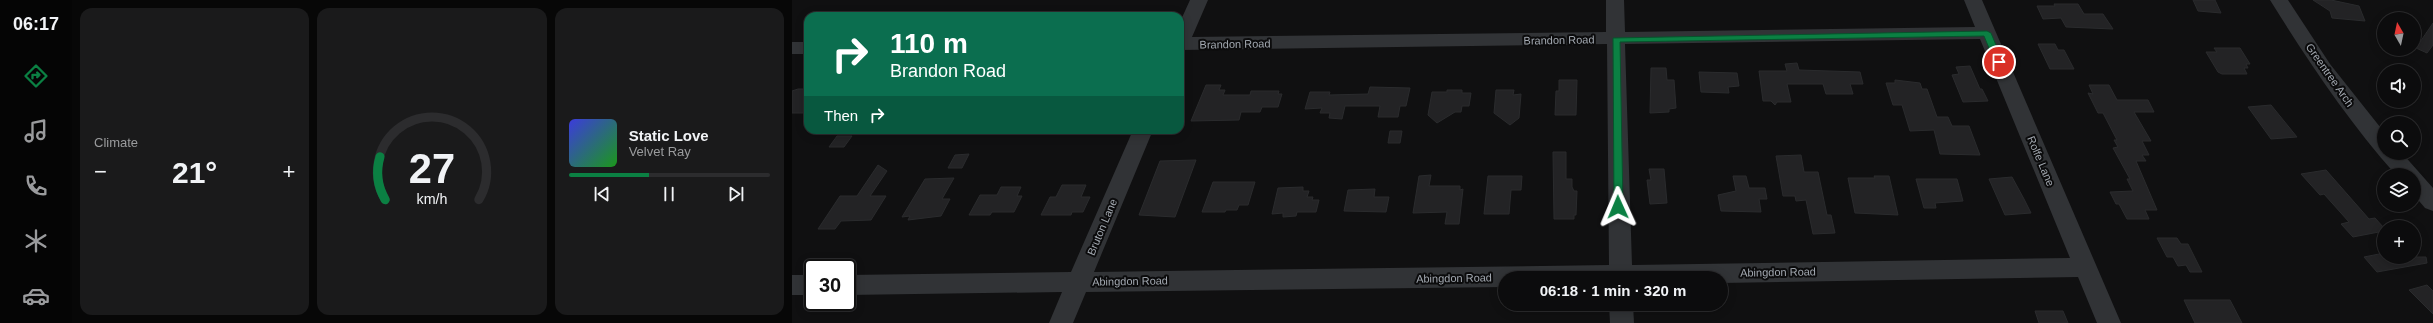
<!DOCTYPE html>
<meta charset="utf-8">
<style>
:root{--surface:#0c0c0d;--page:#1a1a1b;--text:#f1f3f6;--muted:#9a9b9d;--line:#2c2c2e;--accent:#0b8043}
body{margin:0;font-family:Helvetica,sans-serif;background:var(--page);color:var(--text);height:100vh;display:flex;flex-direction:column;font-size:15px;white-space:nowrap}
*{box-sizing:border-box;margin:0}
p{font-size:13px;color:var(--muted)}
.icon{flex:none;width:22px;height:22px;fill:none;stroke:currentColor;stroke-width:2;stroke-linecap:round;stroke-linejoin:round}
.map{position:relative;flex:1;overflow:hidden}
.details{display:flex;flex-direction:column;gap:8px;padding:8px;background:#070707;width:720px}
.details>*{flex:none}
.hud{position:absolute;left:12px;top:12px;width:380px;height:122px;border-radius:12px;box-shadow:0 2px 10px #0003,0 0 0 1px var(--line);background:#0b6e4f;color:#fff;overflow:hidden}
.needle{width:26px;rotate:351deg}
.controls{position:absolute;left:1585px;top:12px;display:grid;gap:8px}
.controls a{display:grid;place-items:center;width:44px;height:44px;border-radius:50%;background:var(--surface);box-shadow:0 2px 10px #0003,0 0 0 1px var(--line);font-size:20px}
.speed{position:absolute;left:12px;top:259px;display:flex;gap:8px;font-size:20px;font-weight:700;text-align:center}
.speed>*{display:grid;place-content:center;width:52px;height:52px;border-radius:50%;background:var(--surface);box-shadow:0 2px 10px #0003,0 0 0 1px var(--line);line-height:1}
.speed .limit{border:2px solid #111;border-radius:6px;background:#fff;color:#111}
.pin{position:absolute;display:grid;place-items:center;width:34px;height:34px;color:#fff;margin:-17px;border:2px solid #fff;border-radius:50%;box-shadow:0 1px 4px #0007}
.me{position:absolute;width:44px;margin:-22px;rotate:359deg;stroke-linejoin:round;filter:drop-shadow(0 0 3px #0008)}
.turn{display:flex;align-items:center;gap:14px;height:84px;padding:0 20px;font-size:18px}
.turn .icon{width:52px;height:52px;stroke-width:2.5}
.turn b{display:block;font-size:28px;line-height:34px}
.then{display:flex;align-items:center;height:38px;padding:0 20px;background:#0003;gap:8px;font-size:15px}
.big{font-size:30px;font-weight:700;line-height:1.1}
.details .card{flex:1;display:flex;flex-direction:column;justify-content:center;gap:6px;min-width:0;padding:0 14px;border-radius:12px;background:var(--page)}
.details .dial{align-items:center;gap:0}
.dial svg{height:104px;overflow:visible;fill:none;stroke:var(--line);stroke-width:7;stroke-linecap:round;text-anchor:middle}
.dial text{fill:var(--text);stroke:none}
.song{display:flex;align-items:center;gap:12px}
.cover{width:48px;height:48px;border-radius:6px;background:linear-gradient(135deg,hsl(240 70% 55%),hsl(120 70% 35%))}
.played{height:4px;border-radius:2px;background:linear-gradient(90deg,var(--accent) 40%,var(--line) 40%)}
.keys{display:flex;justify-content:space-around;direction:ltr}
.heat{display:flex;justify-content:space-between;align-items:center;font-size:22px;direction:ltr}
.details .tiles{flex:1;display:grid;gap:8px;grid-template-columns:repeat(3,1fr)}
.trip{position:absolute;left:706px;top:271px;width:230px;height:40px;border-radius:20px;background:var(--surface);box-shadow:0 2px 10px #0003,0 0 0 1px var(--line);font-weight:700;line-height:40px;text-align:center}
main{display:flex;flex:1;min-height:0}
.menu{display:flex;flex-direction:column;width:72px;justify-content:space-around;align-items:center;background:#050505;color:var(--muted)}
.menu .icon{width:28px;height:28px}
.menu .selected{color:var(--accent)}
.menu b{font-size:18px;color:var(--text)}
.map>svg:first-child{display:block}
.building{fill:#232325;stroke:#2a2b2d}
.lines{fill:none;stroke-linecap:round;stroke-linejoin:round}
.minor{fill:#313336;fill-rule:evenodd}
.route{fill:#0b8043;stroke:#07532c}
.labels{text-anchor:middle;stroke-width:4;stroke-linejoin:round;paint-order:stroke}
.street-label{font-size:11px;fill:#a3a9b1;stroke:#0b0b0c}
</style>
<main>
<nav class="menu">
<b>06:17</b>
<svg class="icon selected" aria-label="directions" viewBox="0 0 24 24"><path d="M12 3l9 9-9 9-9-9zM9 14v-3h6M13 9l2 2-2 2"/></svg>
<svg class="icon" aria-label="music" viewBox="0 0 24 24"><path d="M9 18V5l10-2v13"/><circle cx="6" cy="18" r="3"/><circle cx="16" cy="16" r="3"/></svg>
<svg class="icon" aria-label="phone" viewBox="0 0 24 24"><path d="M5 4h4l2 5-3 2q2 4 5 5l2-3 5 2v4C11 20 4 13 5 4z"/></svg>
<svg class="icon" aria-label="climate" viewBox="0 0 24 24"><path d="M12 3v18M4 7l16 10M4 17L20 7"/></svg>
<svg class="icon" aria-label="car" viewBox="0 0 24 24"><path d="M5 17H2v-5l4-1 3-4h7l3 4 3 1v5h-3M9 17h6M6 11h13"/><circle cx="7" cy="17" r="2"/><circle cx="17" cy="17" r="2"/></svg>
</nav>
<section class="details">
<div class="tiles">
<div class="card"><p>Climate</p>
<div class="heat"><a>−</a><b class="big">21°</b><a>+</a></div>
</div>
<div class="card dial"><svg viewBox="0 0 100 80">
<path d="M14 69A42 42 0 1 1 86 69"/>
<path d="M14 69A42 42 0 0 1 10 36" stroke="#0b8043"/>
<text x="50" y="56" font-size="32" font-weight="700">27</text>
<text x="50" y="72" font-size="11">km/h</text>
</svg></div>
<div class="card">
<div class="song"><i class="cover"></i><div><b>Static Love</b><p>Velvet Ray</p></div></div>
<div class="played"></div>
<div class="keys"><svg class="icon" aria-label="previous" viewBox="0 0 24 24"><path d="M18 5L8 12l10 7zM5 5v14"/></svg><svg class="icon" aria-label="pause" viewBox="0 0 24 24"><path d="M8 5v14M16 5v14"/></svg><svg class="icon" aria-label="next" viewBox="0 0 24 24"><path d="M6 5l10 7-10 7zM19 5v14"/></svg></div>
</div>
</div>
</section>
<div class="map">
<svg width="1641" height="323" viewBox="0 0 1641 323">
<rect width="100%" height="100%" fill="#101011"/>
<g class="building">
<polygon points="1401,0 1423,0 1429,13 1406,11"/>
<polygon points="1521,0 1539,0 1567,6 1573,21 1540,18 1538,11"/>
<polygon points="1262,4 1286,4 1292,14 1311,14 1321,29 1274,27 1269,18 1251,19 1245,6 1263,6"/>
<polygon points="1641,23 1641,45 1635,53 1624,48"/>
<polygon points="1246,44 1263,44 1266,50 1272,50 1282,69 1258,69"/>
<polygon points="1422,48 1448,48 1458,64 1454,64 1456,68 1452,68 1455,74 1430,74 1426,72 1414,52 1425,52"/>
<polygon points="1005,63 1007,70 1068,72 1071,84 1058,84 1061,94 1034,94 1031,84 995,84 999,102 985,102 983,105 979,101 971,101 967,71 995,71 993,64"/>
<polygon points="1178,66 1188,89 1190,89 1196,101 1171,102 1160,75 1167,74 1164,67"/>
<polygon points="859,68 874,68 875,80 882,80 884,108 877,109 877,112 858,113"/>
<polygon points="907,72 945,73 947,86 936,87 937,93 909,92"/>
<polygon points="767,80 785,80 784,115 763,115 764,91 767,91"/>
<polygon points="1103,80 1128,83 1130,89 1135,89 1145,117 1156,117 1160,126 1177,126 1188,155 1148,154 1142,130 1118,131 1110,105 1101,105 1094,83 1103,83"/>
<polygon points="414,85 429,85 427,90 433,90 431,95 458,95 459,91 487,91 486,94 490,94 486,107 470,107 468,112 449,112 447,120 399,121"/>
<polygon points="1297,85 1317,85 1325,100 1356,100 1362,112 1342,112 1359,141 1350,141 1357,155 1350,155 1354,161 1344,161 1365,210 1353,210 1357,219 1335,219 1327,204 1324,204 1318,192 1341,191 1335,179 1338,179 1321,148 1326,147 1322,140 1325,140 1311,113 1306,113 1296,93 1301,94"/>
<polygon points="578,87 618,88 614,106 608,106 606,117 586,117 588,106 553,106 550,119 537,118 538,113 528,113 530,108 513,109 518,92 538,92 537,95 576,94"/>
<polygon points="6,89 16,89 16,113 0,113 0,91"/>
<polygon points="655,90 670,90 670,93 679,93 677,106 670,106 669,112 663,112 645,123 636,115 640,92 655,92"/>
<polygon points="704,90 722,90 721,95 729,94 727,118 718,125 702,113"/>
<polygon points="1479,105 1505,137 1479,139 1456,107"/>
<polygon points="598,131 610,131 608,143 596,143"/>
<polygon points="45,136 60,136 52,147 37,147"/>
<polygon points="761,152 774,152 774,179 780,179 780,187 782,191 785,191 784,215 782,215 782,219 762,219"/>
<polygon points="177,154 170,168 156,168 163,155"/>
<polygon points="1009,155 1012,172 1026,172 1035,215 1039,215 1043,233 1021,234 1014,200 1004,201 1003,196 991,196 984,156"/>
<polygon points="404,160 383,217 347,215 368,161"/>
<polygon points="86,165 95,171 78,196 94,196 79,220 49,221 43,229 26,229 48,196 65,196"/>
<polygon points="857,169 872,169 875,203 858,204 855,180 859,180"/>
<polygon points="1534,170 1577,219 1583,218 1592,228 1592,231 1561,237 1549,224 1557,222 1532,194 1528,195 1509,174"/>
<polygon points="639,175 637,186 668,186 668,190 671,189 667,224 653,224 655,212 621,213 627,176"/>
<polygon points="696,176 730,176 729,190 719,190 717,214 692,214"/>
<polygon points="941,176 954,176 957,188 973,188 975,199 967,199 969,212 929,211 926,195 944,191"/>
<polygon points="1082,176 1097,176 1106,215 1063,213 1056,178 1083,178"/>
<polygon points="1220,177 1232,199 1239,213 1213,215 1197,179"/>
<polygon points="162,178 150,199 158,199 149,216 116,220 118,216 110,217 133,179"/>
<polygon points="1124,179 1165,179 1171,201 1143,203 1144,208 1132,208"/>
<polygon points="421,182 463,182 456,205 447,205 445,210 434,210 433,212 410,212"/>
<polygon points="270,185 294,185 289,197 298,197 291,212 280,212 279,215 249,215 258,197 264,197"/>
<polygon points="209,187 229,187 225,196 230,196 222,212 200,212 198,215 177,215 188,195 205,195"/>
<polygon points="511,187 511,191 517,191 515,197 521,197 520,200 527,200 524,212 505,212 504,216 491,217 491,213 480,214 486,188"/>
<polygon points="583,189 582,197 597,197 594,212 552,211 556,190"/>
<polygon points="1365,238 1385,238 1389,244 1396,244 1410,272 1398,272 1394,265 1386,266 1381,257 1375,257"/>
<polygon points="1592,253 1592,257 1634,257 1635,263 1585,272 1572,257"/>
<polygon points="1635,285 1641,291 1641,314 1617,290"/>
<polygon points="1392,300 1438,300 1450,323 1403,323"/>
<polygon points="1243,311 1271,311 1276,323 1247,323"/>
</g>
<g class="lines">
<g class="minor">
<path d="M398 0H416L400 37 814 32V0H832L833 32 1183 27 1172 0H1190L1329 323H1305L1286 277 929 283V278H713V287L294 292 281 323H257L270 292 55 295V275L279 272 341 130H361L302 272 817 265 815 44 388 50V22ZM1188 39 1278 258 840 265 833 44Z"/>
<path d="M1478 0H1496L1538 64 1592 132V153H1610L1641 188V211L1633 208 1622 195V175H1604C1556 121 1516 61 1478 0Z"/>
<rect x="0" y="42" width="16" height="12"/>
<rect x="0" y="275" width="21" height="20"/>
<polygon points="817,304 841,304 842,323 818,323"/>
</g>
</g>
<polygon class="route" points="1195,31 1199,33 1211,62 1210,65 1204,65 1192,36 828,42 831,207 826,211 822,207 821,38"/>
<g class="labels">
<g class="street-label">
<text transform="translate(767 40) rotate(-1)" y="4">Brandon Road</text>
<text transform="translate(443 44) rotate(-1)" y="4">Brandon Road</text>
<text transform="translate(1538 75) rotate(55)" y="4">Greentree Arch</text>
<text transform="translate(1249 161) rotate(67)" y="4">Rolfe Lane</text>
<text transform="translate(310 227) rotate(-67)" y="4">Bruton Lane</text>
<text transform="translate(986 272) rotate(-1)" y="4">Abingdon Road</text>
<text transform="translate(662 278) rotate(-1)" y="4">Abingdon Road</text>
<text transform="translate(338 281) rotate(-1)" y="4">Abingdon Road</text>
</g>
</g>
</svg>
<div class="controls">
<a><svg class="needle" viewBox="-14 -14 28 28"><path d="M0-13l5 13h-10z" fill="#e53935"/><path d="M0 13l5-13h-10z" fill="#9a9b9d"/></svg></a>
<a><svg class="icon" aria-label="sound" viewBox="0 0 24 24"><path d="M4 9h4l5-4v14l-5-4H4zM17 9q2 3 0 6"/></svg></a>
<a><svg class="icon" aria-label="search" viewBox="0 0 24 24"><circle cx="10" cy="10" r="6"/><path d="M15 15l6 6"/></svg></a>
<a><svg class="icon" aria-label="layers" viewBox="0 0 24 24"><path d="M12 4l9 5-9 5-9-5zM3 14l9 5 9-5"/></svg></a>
<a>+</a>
</div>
<div class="speed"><div class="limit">30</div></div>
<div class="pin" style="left:1207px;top:62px;background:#d93025"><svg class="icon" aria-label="arrive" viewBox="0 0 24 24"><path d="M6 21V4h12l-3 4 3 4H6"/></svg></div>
<svg class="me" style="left:826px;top:207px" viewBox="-20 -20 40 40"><path d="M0-17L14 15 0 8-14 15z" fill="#0b8043" stroke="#fff" stroke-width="4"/></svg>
<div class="trip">06:18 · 1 min · 320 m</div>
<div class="hud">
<div class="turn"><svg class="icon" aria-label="right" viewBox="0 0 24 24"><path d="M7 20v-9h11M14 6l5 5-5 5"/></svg><div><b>110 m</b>Brandon Road</div></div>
<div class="then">Then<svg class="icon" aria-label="right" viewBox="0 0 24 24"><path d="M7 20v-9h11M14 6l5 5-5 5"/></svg></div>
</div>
</div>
</main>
